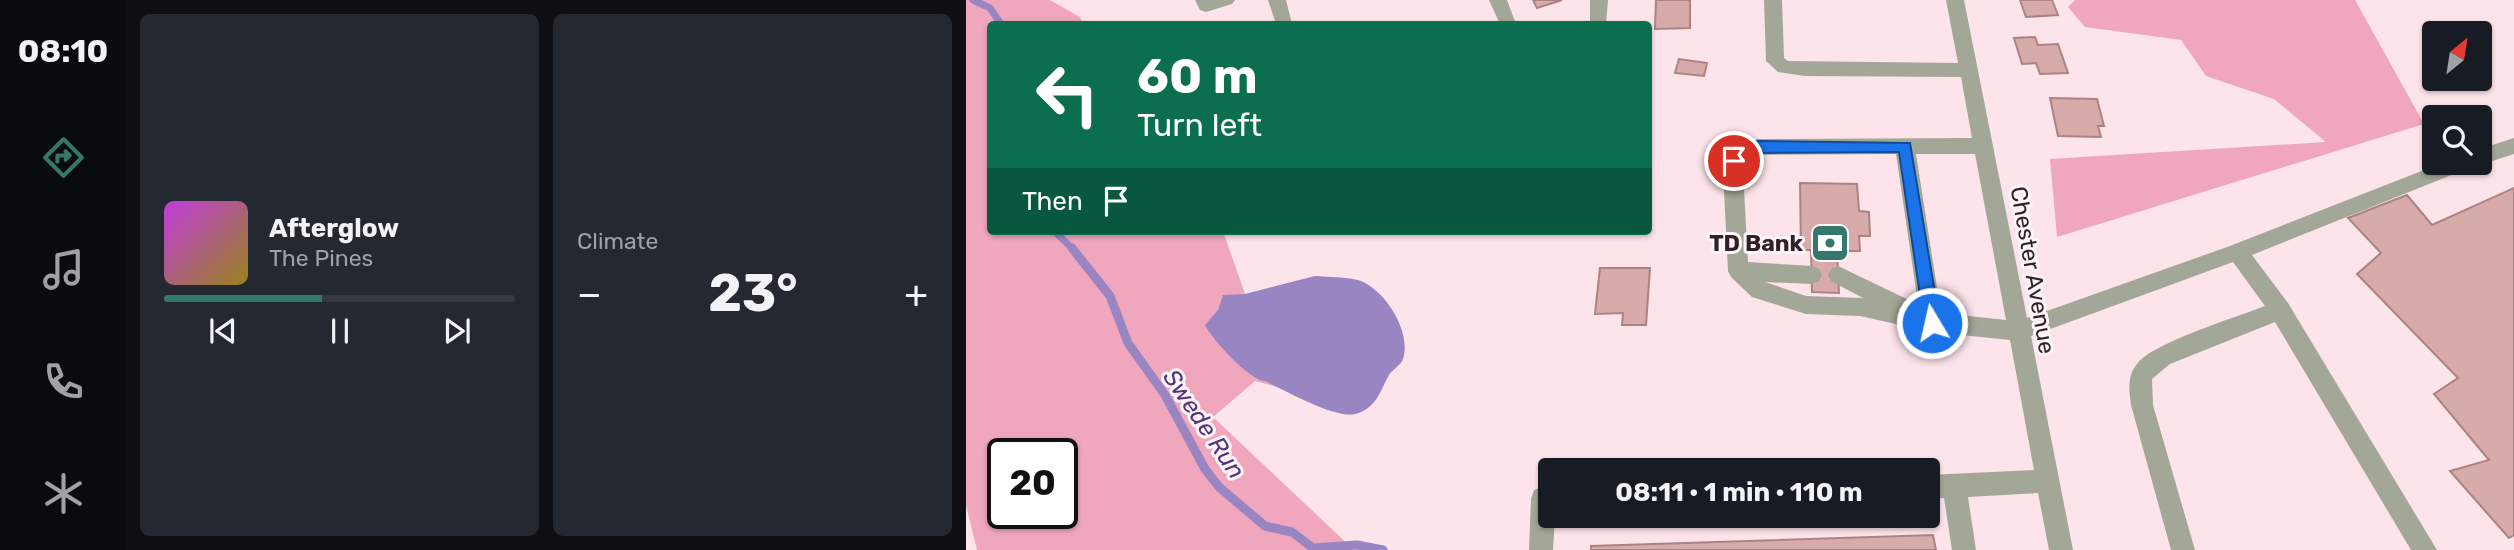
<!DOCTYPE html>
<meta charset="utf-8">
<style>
:root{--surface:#171b24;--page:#242831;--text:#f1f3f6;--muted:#9ea1a6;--line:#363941;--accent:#34786b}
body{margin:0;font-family:Rubik,sans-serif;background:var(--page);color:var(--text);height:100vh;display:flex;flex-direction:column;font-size:26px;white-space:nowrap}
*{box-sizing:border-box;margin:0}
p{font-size:23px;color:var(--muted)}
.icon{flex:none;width:38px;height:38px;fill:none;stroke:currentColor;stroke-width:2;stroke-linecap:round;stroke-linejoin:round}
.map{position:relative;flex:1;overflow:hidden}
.drawer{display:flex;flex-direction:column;gap:14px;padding:14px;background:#0d0f14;width:840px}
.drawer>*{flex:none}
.banner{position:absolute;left:21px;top:21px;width:665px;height:214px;border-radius:7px;box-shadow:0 2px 5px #0004;background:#0b6e4f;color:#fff;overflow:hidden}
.needle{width:46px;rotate:30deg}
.fabs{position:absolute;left:1456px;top:21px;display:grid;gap:14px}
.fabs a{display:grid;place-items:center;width:70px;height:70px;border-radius:7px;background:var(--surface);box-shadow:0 2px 5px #0004;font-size:35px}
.speed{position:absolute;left:21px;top:438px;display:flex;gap:14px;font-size:35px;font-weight:700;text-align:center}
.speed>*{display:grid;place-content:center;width:91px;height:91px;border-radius:50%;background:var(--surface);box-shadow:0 2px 5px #0004;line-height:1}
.speed .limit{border:4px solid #111;border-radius:10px;background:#fff;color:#111}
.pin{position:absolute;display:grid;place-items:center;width:60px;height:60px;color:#fff;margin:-30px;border:4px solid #fff;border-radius:50%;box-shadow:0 2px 7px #0007}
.me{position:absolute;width:77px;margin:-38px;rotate:351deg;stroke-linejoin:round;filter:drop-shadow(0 0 5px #0008)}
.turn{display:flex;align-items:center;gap:24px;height:147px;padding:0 35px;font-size:32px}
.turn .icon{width:91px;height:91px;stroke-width:2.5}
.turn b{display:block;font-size:49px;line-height:60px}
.then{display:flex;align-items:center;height:66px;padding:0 35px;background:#0003;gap:14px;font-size:26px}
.big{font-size:52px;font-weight:700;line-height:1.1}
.drawer .card{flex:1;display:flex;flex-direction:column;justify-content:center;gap:10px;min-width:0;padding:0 24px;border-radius:10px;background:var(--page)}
.song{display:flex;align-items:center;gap:21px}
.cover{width:84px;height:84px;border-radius:10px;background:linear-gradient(135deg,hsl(290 70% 55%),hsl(50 70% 35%))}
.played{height:7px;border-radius:4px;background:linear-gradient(90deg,var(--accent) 45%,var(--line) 45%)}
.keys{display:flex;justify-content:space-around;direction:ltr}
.heat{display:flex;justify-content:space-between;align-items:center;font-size:38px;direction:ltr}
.drawer .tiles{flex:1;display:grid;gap:14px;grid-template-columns:repeat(2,1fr)}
.trip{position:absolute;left:572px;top:458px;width:402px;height:70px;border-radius:7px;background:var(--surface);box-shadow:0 2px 5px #0004;font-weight:700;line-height:70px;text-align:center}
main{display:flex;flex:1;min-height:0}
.dock{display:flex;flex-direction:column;width:126px;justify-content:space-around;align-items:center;background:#090b0e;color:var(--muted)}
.dock .icon{width:49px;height:49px}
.dock .on{color:var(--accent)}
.dock b{font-size:32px;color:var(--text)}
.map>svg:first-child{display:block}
.green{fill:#f0a7bd;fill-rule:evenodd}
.water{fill:#9985c1}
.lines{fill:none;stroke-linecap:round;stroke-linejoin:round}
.stream-far1{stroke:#9985c1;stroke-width:7}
.stream{stroke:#9985c1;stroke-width:9}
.building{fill:#d7abaa;stroke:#ac8382;stroke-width:2}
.minor{fill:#a3a797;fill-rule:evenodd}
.route{fill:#1a73e8;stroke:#114b97;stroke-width:2}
.labels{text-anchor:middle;stroke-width:6;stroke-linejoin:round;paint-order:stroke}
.poi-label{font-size:23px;font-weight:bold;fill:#312126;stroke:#fef5f8;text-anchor:end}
.street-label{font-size:23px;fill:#312126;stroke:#fef5f8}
.water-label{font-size:24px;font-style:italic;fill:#52347d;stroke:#fef5f8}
</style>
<main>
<nav class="dock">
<b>08:10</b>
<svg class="icon on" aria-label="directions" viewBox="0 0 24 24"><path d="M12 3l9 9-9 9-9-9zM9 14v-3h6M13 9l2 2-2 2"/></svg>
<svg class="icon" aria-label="music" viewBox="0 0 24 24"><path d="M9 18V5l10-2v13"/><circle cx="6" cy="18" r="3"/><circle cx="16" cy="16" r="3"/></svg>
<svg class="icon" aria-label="phone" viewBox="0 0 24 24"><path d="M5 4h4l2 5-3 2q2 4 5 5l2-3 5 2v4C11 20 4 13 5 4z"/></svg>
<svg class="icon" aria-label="climate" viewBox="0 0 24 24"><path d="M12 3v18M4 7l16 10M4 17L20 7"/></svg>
</nav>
<section class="drawer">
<div class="tiles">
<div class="card">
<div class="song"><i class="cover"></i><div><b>Afterglow</b><p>The Pines</p></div></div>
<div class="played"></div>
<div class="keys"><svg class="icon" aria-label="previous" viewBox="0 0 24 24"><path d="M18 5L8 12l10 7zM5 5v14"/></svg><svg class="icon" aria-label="pause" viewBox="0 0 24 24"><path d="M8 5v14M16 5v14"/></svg><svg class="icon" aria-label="next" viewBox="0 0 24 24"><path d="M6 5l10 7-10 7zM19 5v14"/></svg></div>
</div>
<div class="card"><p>Climate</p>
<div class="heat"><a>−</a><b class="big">23°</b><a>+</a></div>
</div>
</div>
</section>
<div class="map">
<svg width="1548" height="550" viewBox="0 0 1548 550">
<rect width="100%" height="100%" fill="#fde3ea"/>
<g class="green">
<path d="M0 0H84L114 17 117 24H24V231H257L279 294 391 280 434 326 399 410 289 381 247 417 388 550H11L0 505ZM37 453H96V513H37Z"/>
<polygon points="1109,0 1389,0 1458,124 1091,237 1084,159 1360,142 1308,99 1240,76 1215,40 1119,27 1102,7"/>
</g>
<path class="water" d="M349 276C363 277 379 277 392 280 418 288 446 331 437 359 435 365 427 369 423 375 414 391 410 409 389 414 370 419 318 390 299 381 284 381 245 338 239 325L252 310 257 295 279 294Z"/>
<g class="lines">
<g class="stream-far1">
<polyline points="7,0 24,8 35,24"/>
<polyline points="88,231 108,250"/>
</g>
<polyline class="stream" points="106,248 144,296 162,343 199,395 239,469 253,487 299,526 326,532 347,548 391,545 417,550"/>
</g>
<g class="building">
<polygon points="567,0 596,0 571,8"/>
<polygon points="690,0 724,0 724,28 689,29"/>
<polygon points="1054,0 1086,0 1092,15 1060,17"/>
<polygon points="1069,37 1072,45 1092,44 1102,73 1074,74 1070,63 1056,64 1048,38"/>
<polygon points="713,59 741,63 738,76 709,73"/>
<polygon points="1084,98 1131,99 1138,126 1132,126 1135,137 1092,136"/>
<polygon points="834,183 891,184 893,211 903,212 904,236 893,236 894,251 871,251 873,293 846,292 845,250 835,250"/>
<polygon points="1548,188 1548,535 1543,538 1484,471 1523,460 1468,394 1492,378 1391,274 1415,253 1382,218 1441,195 1466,225"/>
<polygon points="634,268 684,268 680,325 656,325 657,313 629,314"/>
<polygon points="967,535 970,550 625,550 625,546"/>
</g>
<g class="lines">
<g class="minor">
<polygon points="229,0 269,0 266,4 240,12 234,10"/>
<polygon points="302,0 320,0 326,24 310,24"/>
<polygon points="523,0 541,0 550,24 534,24"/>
<polygon points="624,0 642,0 640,24 624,24"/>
<path d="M798 0H816L818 58 822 61 992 63 980 0H998L1061 318 1264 246 1476 163H1506L1503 168 1286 255 1322 303 1471 550H1445L1309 322 1204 364 1186 379 1187 405 1229 550H1205L1165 405C1163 390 1161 376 1171 364 1186 343 1271 317 1299 306L1267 262 1065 336 1107 550H1083L1072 493 1002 497 1010 550H986L978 498 962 499V475L1068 470 1044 340 966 332 894 316 840 314 786 297 765 277 762 271 757 171 767 149 792 139 1006 138 995 77 839 76 812 72 800 61ZM930 154 953 310 950 309 947 302 872 266 865 269 862 275 865 281 897 298 840 296 799 282 846 284 853 281 856 275 853 269 846 266 782 262 777 171 781 160 792 155ZM950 154H1009L1040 320 975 313Z"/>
<polygon points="1548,138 1548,154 1514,165 1508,163 1514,163 1514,149"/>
<polygon points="577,487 584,487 584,516 589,516 587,550 563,550 565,499 568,490"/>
</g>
</g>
<polygon class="route" points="792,141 944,143 974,323 972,328 966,330 960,328 958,323 933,152 792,153 781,156 773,165 763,165 761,161 771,147"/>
<defs>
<symbol id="bank-square" viewBox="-11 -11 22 22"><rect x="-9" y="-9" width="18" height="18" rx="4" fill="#34786b" stroke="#fef5f8"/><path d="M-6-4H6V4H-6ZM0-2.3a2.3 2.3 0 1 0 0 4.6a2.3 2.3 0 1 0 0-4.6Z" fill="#fff"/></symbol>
</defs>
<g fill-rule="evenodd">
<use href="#bank-square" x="842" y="221" width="44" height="44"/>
</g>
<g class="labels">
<g class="poi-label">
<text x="837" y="251">TD Bank</text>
</g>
<g class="street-label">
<text transform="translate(1067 270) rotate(80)" y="8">Chester Avenue</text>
</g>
<g class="water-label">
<text transform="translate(238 424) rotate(56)" y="8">Swede Run</text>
</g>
</g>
</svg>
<div class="fabs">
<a><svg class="needle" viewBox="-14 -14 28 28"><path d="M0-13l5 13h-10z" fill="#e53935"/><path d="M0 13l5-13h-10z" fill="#9ea1a6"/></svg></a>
<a><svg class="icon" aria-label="search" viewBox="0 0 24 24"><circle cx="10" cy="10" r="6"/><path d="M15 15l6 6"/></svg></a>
</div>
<div class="speed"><div class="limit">20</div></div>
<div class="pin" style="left:768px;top:161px;background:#d93025"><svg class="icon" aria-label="arrive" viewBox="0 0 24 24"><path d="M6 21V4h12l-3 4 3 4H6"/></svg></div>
<svg class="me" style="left:966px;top:323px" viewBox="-20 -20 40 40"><circle r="17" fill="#1a73e8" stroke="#fff" stroke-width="3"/><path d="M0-11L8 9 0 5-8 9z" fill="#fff"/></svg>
<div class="trip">08:11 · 1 min · 110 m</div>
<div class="banner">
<div class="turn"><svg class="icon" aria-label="left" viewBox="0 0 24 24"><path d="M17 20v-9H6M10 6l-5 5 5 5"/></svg><div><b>60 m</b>Turn left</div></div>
<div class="then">Then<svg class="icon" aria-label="arrive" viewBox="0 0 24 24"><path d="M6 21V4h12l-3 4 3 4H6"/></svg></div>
</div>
</div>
</main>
